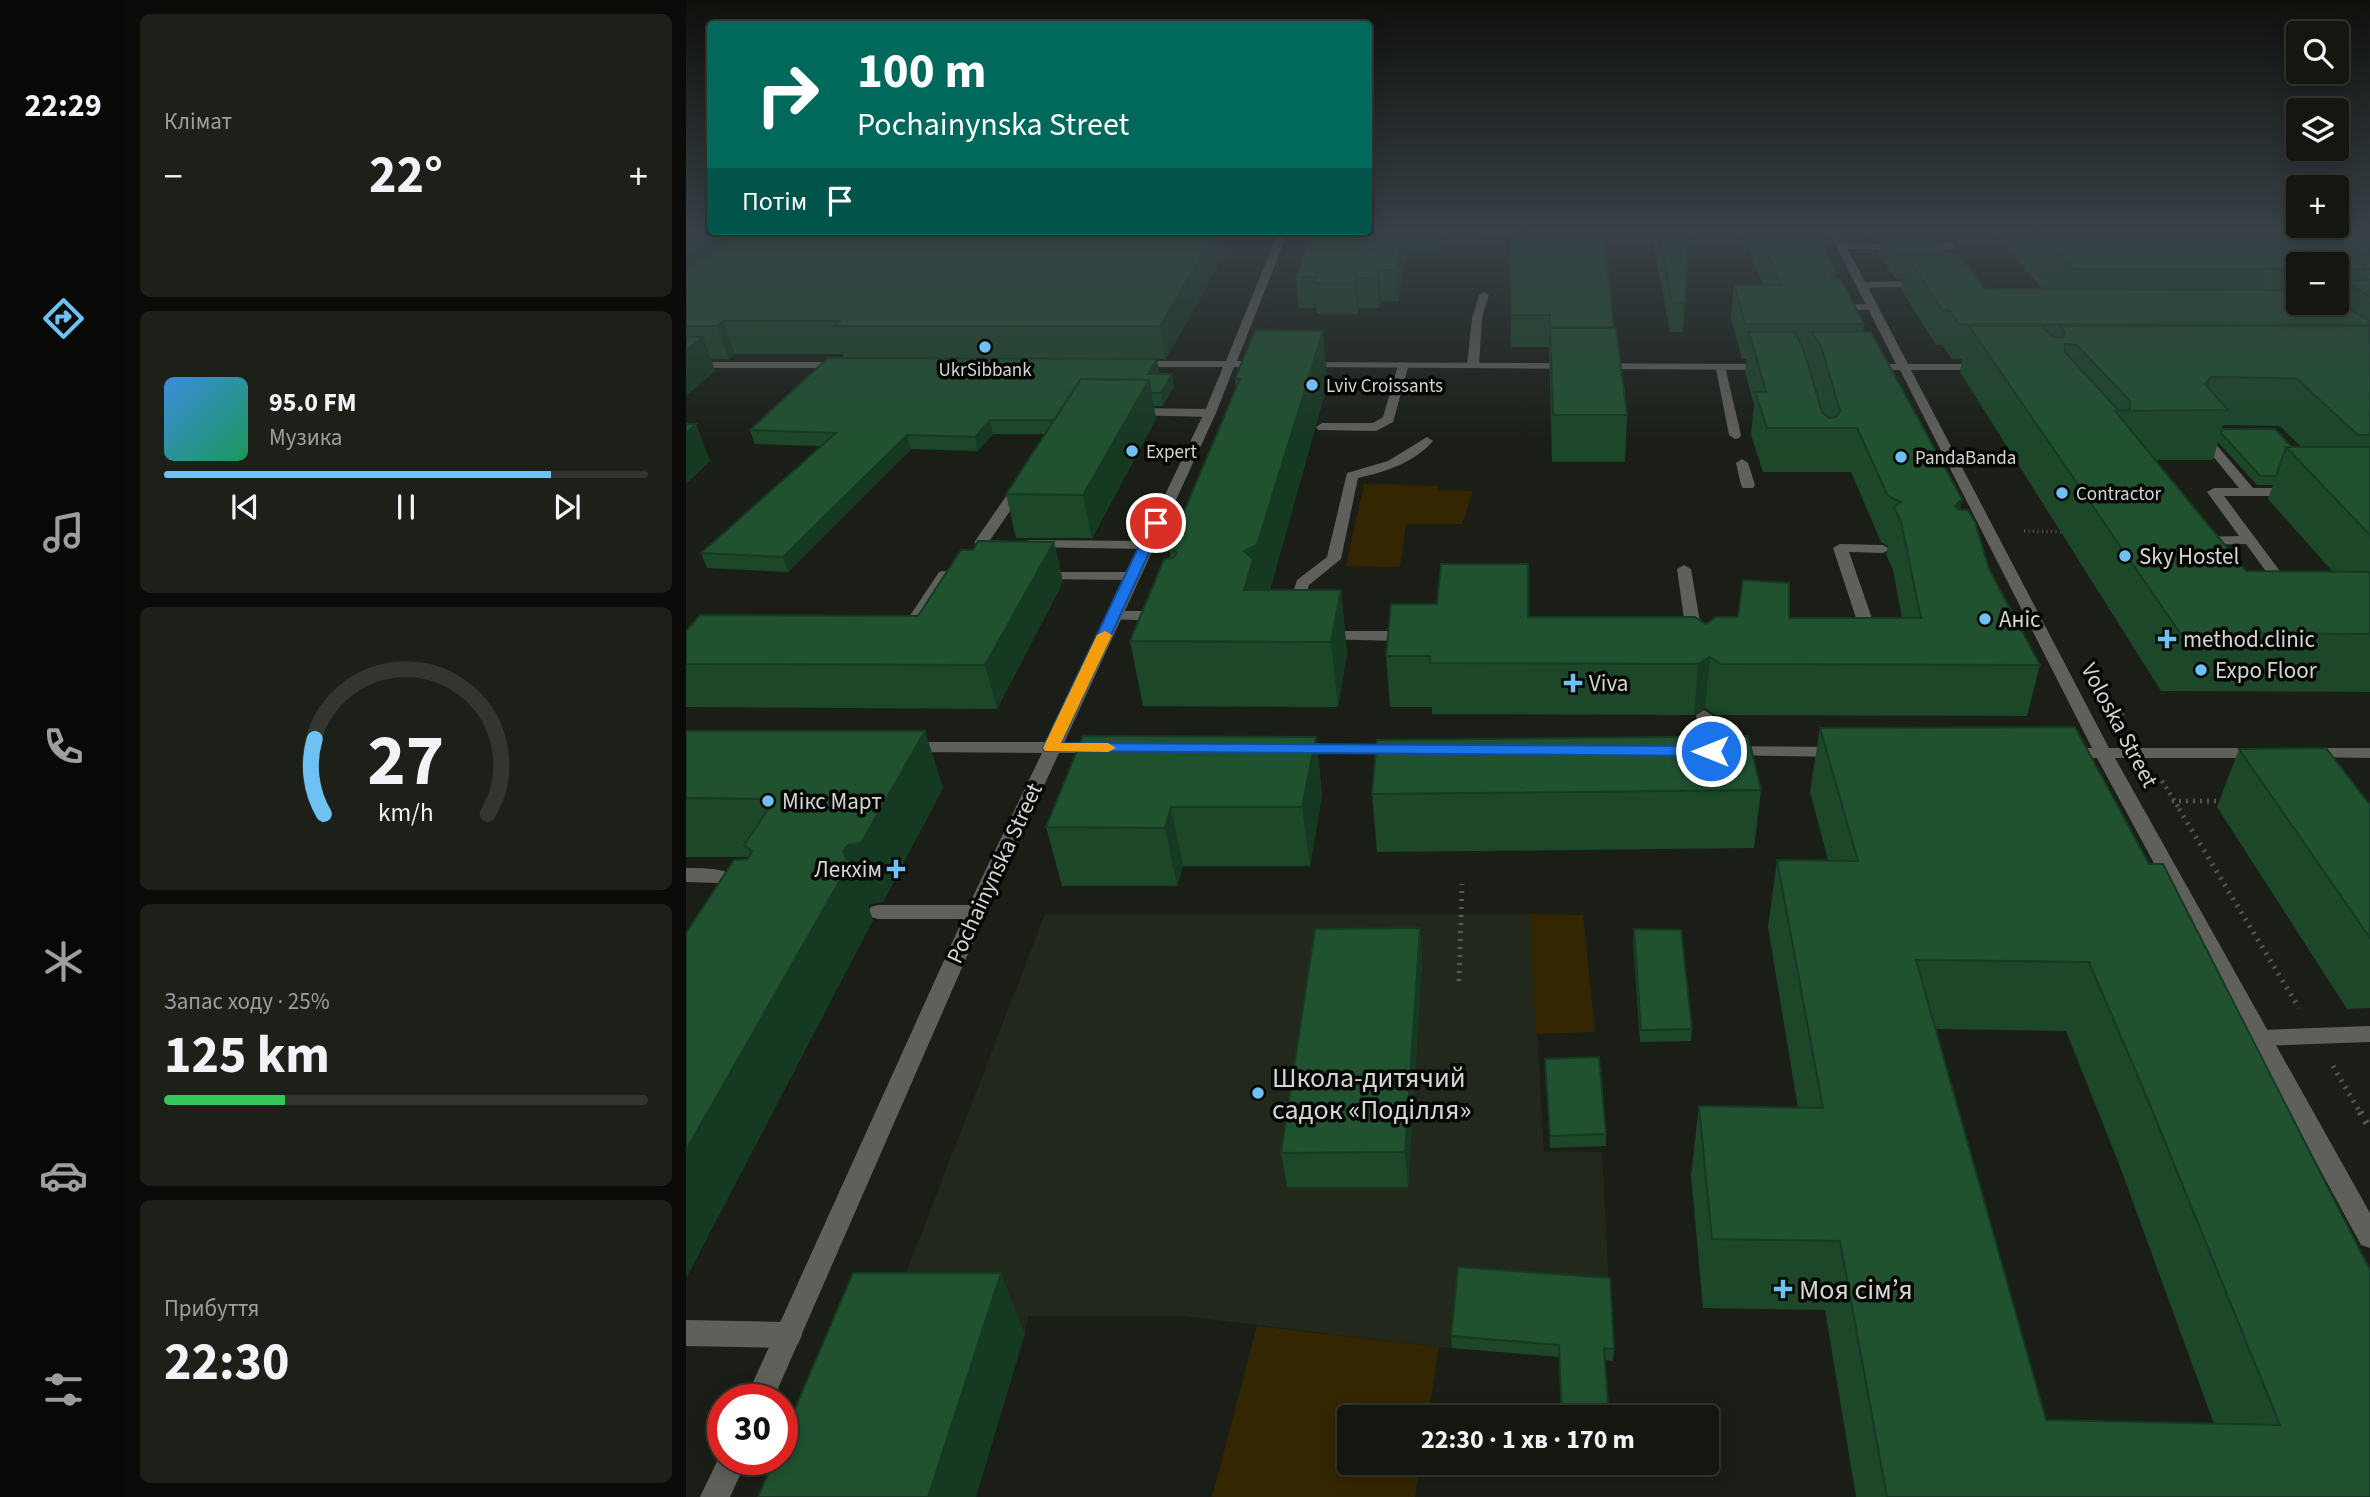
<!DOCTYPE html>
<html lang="uk">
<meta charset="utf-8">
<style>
:root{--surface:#141610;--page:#1d1f19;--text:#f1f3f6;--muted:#9d9f9f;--line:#333530;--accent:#6ec2f3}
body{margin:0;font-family:"Source Sans 3",sans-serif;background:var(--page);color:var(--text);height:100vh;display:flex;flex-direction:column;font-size:26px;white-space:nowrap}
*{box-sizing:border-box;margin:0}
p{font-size:23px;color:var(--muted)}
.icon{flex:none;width:38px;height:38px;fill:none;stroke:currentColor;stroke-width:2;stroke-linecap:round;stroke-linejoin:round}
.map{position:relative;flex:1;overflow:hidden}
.drawer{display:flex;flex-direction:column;gap:14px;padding:14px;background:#0b0c09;width:560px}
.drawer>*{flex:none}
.banner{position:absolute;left:21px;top:21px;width:665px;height:214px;border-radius:7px;box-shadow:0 4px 18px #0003,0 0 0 2px var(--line);background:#00695c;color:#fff;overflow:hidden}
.controls{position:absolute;left:1600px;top:21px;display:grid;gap:14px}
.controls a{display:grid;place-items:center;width:63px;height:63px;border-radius:7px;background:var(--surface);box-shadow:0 4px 18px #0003,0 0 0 2px var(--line);font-size:35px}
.speed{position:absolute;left:21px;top:1384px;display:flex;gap:14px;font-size:35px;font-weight:700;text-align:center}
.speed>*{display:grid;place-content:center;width:91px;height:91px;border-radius:50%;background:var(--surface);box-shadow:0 4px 18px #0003,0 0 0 2px var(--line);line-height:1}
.speed .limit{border:10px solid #d22;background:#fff;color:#111}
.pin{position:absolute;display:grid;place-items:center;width:60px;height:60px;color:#fff;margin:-30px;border:4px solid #fff;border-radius:50%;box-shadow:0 2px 7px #0007}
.me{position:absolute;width:77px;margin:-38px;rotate:270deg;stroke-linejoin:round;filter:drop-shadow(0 0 5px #0008)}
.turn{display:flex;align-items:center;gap:24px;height:147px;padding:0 35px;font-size:32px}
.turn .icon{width:91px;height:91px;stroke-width:2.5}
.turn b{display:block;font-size:49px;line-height:60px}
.then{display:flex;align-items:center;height:66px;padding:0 35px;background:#0003;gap:14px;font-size:26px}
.big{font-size:52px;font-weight:700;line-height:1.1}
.drawer .widget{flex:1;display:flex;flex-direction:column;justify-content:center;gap:10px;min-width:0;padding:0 24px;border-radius:10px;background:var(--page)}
.drawer .dial{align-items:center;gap:0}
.dial svg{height:182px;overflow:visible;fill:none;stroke:var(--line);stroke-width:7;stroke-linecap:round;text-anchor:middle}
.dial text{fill:var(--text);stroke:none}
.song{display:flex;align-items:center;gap:21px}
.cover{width:84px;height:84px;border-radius:10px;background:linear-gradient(135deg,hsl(210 70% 55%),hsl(150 70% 35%))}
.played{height:7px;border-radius:4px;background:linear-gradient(90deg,var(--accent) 80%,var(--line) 80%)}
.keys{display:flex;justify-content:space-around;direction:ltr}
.heat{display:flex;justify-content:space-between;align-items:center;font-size:38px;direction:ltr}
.charge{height:10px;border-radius:5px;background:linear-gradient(90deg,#34c759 25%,var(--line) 0)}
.trip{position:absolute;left:651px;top:1405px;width:382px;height:70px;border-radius:7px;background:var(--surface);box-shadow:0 4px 18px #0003,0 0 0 2px var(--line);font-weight:700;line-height:70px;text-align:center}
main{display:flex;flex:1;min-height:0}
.dock{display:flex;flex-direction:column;width:126px;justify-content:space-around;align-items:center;background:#080906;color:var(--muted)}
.dock .icon{width:49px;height:49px}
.dock .active{color:var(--accent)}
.dock b{font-size:32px;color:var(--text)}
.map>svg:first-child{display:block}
.built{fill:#22291c}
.green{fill:#342600}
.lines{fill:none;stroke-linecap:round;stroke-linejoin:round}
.path-far3{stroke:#555952;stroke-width:3.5;stroke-dasharray:1 3.5;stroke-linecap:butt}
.path-far2{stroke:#555952;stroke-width:4.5;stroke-dasharray:2 5;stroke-linecap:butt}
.path-far1{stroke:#555952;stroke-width:5;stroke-dasharray:2 6;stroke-linecap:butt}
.path{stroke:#555952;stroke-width:7;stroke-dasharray:2.5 8;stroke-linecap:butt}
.lane{fill:#5f5f5b;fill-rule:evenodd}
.street{fill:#5f5f5b;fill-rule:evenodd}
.wall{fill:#1c4729;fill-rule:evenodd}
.shaded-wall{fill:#163922}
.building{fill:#205230;stroke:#163922;stroke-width:2;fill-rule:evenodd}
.route{fill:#1a73e8;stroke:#114b97;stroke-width:2}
.slow{fill:#f59e0b}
.poi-dot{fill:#6ec2f3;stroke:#060705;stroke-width:2.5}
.labels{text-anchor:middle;stroke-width:7;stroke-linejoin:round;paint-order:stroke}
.far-poi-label{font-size:19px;fill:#d3d6d0;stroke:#060705;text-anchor:start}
.poi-label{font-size:23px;fill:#d3d6d0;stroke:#060705;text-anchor:start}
.street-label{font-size:23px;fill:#d3d6d0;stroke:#060705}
.near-poi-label{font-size:28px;fill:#d3d6d0;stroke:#060705;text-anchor:start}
</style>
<main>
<nav class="dock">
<b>22:29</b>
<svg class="icon active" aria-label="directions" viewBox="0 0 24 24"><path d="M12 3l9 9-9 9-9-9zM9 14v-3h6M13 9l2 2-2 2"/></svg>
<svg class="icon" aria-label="music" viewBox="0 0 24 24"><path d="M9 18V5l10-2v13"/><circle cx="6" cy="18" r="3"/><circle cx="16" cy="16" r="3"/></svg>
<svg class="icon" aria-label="phone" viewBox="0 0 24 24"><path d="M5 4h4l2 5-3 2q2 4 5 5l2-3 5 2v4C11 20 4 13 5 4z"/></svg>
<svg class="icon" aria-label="climate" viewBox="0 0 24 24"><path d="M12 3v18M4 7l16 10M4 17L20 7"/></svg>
<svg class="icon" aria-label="car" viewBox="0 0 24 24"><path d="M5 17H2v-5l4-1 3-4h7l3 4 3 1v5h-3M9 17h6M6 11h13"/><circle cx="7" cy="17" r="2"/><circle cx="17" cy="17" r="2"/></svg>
<svg class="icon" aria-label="filters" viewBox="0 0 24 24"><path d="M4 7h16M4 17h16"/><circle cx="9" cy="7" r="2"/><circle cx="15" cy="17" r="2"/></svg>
</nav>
<section class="drawer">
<div class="widget"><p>Клімат</p>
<div class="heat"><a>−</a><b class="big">22°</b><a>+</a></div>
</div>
<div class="widget">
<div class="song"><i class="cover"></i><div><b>95.0 FM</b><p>Музика</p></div></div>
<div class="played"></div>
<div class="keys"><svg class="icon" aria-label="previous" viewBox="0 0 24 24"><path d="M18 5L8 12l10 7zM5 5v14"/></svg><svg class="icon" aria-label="pause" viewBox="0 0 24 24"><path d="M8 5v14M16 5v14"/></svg><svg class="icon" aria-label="next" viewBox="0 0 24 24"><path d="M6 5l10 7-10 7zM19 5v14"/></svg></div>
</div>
<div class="widget dial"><svg viewBox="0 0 100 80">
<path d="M14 69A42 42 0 1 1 86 69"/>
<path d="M14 69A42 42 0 0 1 10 36" stroke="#6ec2f3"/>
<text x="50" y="56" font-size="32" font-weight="700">27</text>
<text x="50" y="72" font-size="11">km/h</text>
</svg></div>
<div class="widget"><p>Запас ходу · 25%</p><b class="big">125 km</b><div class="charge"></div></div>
<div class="widget"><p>Прибуття</p><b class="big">22:30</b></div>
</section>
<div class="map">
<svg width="1684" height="1497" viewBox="0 0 1684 1497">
<rect width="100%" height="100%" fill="#1a1e16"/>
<polygon class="built" points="359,914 844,914 858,1151 916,1152 927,1361 753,1347 497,1316 342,1316 339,1334 197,1333"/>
<g class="green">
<polygon points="678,484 751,486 751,490 787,491 776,524 720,524 714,567 660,566"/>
<polygon points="844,914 897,915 909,1032 850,1034"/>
<polygon points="571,1326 753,1347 742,1417 663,1418 663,1463 734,1463 729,1497 526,1497"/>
</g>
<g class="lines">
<polyline class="path-far3" points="1338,531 1375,532"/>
<g class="path-far2">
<polyline points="1429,713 1439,713"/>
<polyline points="1476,781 1494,810"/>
<polyline points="1486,801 1537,801"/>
</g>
<g class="path-far1">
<polyline points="1493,809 1613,1008"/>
<polyline points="773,981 776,884"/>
<polyline points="1647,1066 1675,1114"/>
</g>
<polyline class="path" points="1674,1112 1684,1129"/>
<g class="lane">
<polygon points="1156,244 1264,243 1269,246 1264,249 1153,249 1151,247"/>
<polygon points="1243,281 1243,285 1239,286 1175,288 1170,285 1175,282"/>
<polygon points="798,292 803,295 796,318 793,365 787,368 781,365 786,318 793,295"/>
<polygon points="1187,304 1192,307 1191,309 1148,311 1143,308 1148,305"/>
<polygon points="713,362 723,364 707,422 690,431 632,430 630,427 636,423 687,423 697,417"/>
<polygon points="1029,364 1039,366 1055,435 1053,438 1049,439 1043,435"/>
<polygon points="447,408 524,409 530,413 524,417 443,415 443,409"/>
<polygon points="1514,429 1518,430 1567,488 1607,488 1614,492 1607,496 1538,496 1605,586 1607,589 1605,592 1595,592 1560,544 1511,545 1504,541 1511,537 1553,536 1521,492 1528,488 1553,488 1508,433"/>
<path d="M741 437 747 441C728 463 699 472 672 478L655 559 623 585 613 616H603L600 613 611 580 641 557 661 473 702 461Z"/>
<polygon points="1056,459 1062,463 1069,485 1067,488 1057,488 1055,485 1050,463"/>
<polygon points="335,481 342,485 304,540 318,541 318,547 289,547 289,541 330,482"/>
<polygon points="344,540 460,541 467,545 460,549 339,547 339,541"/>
<polygon points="1154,544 1197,545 1204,549 1197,553 1163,552 1190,630 1188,633 1182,635 1174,630 1147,548"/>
<polygon points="998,565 1005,569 1017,640 1009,645 1001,640 991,569"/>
<polygon points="258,571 281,571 288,575 281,579 263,579 225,638 213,638 211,635 253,572"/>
<polygon points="351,572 445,572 452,576 445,580 346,579 344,576"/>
<polygon points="427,611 476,611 484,616 476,621 422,619 419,616"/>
<polygon points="636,631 715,631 723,636 715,641 630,639 628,636 630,633"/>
<polygon points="1018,710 1026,715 1034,751 1025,756 1016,751 1010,715"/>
<path d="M0 868C22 868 53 868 66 889L63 894 56 896 32 883 0 882Z"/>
<polygon points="192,905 290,905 297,907 300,912 297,917 290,919 192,919 185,917 182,912 185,907"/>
<polygon points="1684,1026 1684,1042 1575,1046 1567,1044 1564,1038 1567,1032 1575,1030"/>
<polygon points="0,1320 102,1322 112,1326 116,1335 112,1344 102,1348 0,1346"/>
</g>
<g class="street">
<polygon points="592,232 602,232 551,361 578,361 584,364 578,367 548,367 530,413 378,743 417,743 426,748 417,753 373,753 309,892 87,1400 59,1400 289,892 356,753 221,752 212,747 221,742 361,742 518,413 537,367 449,367 443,364 449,361 540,361"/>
<polygon points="1143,232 1153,232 1222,364 1299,364 1305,367 1299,370 1225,370 1423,748 1576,748 1585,753 1576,758 1429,758 1684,1213 1684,1248 1675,1245 1411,758 1380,758 1371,753 1380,748 1406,748 1214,370 1180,370 1174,367 1180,364 1210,364"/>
<polygon points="0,362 158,362 164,365 158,368 0,368"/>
<polygon points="613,362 1082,364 1088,367 1082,370 617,367 613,366"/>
<polygon points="610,744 715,744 724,749 715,754 604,753 601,749"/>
<polygon points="1044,746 1152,747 1161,752 1152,757 1038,755 1035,751"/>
<polygon points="1621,748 1684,748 1684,758 1615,757 1612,753"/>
<polygon points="37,1449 37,1460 61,1460 44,1497 14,1497"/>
</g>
</g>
<g class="wall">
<polygon points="9,232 551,232 480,359 471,359 473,372 472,374 486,374 488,387 477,406 468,406 470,419 406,538 330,538 320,494 359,434 307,434 292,451 225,449 102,572 21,568 15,553 135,446 69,444 64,430 158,358 157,354 49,354 43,359 25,359 29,371 0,396 0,238"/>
<polygon points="622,232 756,232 753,251 721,251 712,301 695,301 693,308 673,308 671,314 631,314 630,308 613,308 610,277 623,242"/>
<polygon points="790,232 917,232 928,328 941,415 939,462 866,462 863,347 825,347 824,237"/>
<polygon points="965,232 1005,232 1002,248 997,332 984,332"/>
<polygon points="1056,232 1129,232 1150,270 1149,279 1178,324 1177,332 1276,499 1274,510 1303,569 1354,665 1341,716 1029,715 1019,708 1008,715 746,714 746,707 704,707 700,656 842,617 1020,624 1103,618 1216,618 1207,570 1200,554 1202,546 1195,542 1165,472 1077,472 1065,435 1068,405 1059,372 1060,359 1056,359 1045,319 1048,285 1077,285"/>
<path d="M1178 232H1245L1262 254 1300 289 1357 290 1309 232H1684V692L1475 691 1274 372 1276 359H1266L1256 345H1250L1215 289 1217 278H1209L1191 252 1193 241H1184ZM1612 264H1650V303H1612ZM1537 425 1594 426 1615 447H1606L1536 429ZM1532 442 1571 485H1587L1582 499 1647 572 1560 571 1469 460H1527Z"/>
<polygon points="549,379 642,382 584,590 655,590 661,654 652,707 457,706 444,641 485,558 483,547 550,389"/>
<polygon points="368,542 377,582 311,709 0,707 0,631 232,616 287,550"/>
<path d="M1389 727 1684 1497H1170L1139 1310 1017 1308 1005 1175 1013 1106 1112 1108 1082 927 1091 860H1142L1124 792 1134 728ZM1250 1029 1380 1031 1433 1164 1528 1424 1360 1420Z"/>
<polygon points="0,731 239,731 257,788 197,902 184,904 182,907 187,920 0,1278 0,933 63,857 0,857"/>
<polygon points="630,737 636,794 624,866 497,866 491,886 376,886 360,827"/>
<polygon points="1553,749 1684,805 1684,1008 1661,1009 1531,807"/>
<polygon points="1075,790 1068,848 691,852 686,794"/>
<polygon points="734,928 736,962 722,1187 601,1187 595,1153"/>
<polygon points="948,929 1006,1029 1005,1041 954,1042 947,941"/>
<polygon points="859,1059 920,1134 920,1146 864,1148"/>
<polygon points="765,1336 928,1349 927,1361 919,1360 923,1418 875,1418 873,1357 766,1348"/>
</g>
<g class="shaded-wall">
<polygon points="35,232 85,232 91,252 0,296 0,256"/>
<polygon points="129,232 148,232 150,240 135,252"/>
<polygon points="530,232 551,232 480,359 474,326"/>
<polygon points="718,232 720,232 721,251 712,301 710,270"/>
<polygon points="752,232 756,232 753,251"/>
<polygon points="693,270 695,301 693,308 691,277"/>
<polygon points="670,278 673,308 671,314 669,283"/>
<polygon points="37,321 49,354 43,359 31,326"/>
<polygon points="637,331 642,382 579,606 558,590 558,551"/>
<polygon points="17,337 29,371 0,396 0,350"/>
<polygon points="471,359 473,372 465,387 462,374"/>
<polygon points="486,374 488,387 477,406 475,393"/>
<polygon points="1525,377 1515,411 1519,384"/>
<polygon points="463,380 470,419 406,538 397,495"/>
<polygon points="304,420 307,434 292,451 289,437"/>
<polygon points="10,424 24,461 0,484 0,433"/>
<polygon points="221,435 225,449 102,572 97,557"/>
<polygon points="1276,499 1266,545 1269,506"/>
<polygon points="368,542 377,582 311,709 299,665"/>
<polygon points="655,590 661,654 652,707 645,642"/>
<polygon points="1024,657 1019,708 1008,715 1012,664"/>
<polygon points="239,731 257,788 197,902 184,904 182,907 187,920 0,1278 0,1150 157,851"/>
<polygon points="630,737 636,794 624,866 616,807"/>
<polygon points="485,807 497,866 491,886 479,828"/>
<polygon points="734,928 736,962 722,1187 719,1152"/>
<polygon points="315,1273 339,1334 290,1497 242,1497"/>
</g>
<g class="building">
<polygon points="9,232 35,232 0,256 0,238"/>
<polygon points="328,232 530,232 474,326 148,326 154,321 37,321 31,326 0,326 0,270 44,240 83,233 325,234"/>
<polygon points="627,232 718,232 710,270 693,270 691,277 670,278 669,283 628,283 630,277 610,277"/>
<polygon points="827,232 917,232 928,327 864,327 864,315 825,315 824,236"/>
<polygon points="972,232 1003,232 999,302 986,303"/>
<polygon points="1072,232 1129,232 1150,270 1145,275 1148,279 1155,279 1178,324 1059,324 1048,285 1095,285"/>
<polygon points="1196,232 1245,232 1263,255 1212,256"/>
<polygon points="1352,232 1684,232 1684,256 1664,243 1663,255 1683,269 1650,269 1650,264 1612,264 1612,269 1386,269"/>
<polygon points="1272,254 1300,289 1612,290 1612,303 1650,303 1650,300 1684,322 1684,325 1273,324 1262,310 1256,310 1221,256"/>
<polygon points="1684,280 1684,297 1660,281"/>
<path d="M1283 326H1356L1367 337 1377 338 1379 332 1374 326H1684V435H1672L1610 378 1525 377 1519 384 1542 410 1429 411 1560 571 1684 572V634L1494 633ZM1379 344 1391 345 1444 401V410H1432L1379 352Z"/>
<polygon points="864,328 930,328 941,415 867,415"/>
<polygon points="569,330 637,331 571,545 558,551 567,559 558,590 655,590 645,642 444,641 478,559 487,558 491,553 483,547 554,379 549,379"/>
<polygon points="1063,332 1109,332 1118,351 1136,412 1143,418 1150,417 1154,411 1136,349 1126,332 1185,332 1276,499 1269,506 1273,510 1282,510 1289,522 1303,569 1354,665 1034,664 1024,657 1012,664 744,663 744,656 700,656 705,604 751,604 755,564 842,564 842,617 1009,617 1020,624 1030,617 1052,617 1057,580 1103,583 1103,618 1235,618 1215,522 1208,507 1215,502 1202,496 1171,428 1081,428 1069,392 1080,392"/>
<polygon points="0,337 17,337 0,350"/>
<polygon points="142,358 471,359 462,374 486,374 475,393 465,393 463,380 395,379 368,420 304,420 289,437 221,435 97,557 15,553 150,433 64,430"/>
<polygon points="395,379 463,380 397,495 320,494"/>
<polygon points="0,424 10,424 0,433"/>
<polygon points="1536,429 1589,429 1606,447 1600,447 1590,476 1574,476 1535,433"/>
<polygon points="1600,447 1684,447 1684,535"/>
<polygon points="292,541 368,542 299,665 0,664 0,631 14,615 232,616 275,550 287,550"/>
<path d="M1389 727 1463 864H1477L1684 1270V1497H1201L1154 1241 1026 1239 1013 1106 1137 1108 1091 860 1172 861 1134 728ZM1230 960 1403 962 1460 1095 1594 1425 1360 1420Z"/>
<polygon points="0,731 239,731 175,843 162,845 157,851 160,859 165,861 0,1150 0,933 48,860 62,859 66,851 58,845 89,799 0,798"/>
<polygon points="397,736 630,737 616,807 485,807 479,828 360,827"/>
<polygon points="1062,736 1075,790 686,794 691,740"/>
<polygon points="1640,748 1684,805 1684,938 1553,749"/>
<polygon points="734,928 719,1152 595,1153 629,929"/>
<polygon points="948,929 995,930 1006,1029 955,1030"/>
<polygon points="913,1057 920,1134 864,1136 859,1059"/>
<polygon points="772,1267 924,1278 928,1349 918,1348 923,1418 876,1418 873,1345 765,1336"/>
<polygon points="167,1273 315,1273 242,1497 72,1497 88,1460 96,1460 96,1439"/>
</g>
<linearGradient id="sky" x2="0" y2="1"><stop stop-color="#0e100c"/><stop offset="0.52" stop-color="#384147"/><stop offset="1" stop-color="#384147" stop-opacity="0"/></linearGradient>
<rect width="1684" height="442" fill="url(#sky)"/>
<polygon class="route" points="470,519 477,523 375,743 1025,746 1033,751 1025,756 359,751 357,748 464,523"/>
<polygon class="slow" points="419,631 426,635 375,743 422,743 430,748 422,752 359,751 357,748 411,635"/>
<g class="poi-dot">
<circle cx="299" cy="347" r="7"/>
<circle cx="626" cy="385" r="7"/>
<circle cx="446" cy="451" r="7"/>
<circle cx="1215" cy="457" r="7"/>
<circle cx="1376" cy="493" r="7"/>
<circle cx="1439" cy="556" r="7"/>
<circle cx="1299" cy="619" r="7"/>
<path d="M1477.5 628.5h7v7h7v7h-7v7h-7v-7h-7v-7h7z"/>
<circle cx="1515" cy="670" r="7"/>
<path d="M883.5 672.5h7v7h7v7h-7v7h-7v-7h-7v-7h7z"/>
<circle cx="82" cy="801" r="7"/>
<path d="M206.5 858.5h7v7h7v7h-7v7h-7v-7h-7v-7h7z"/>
<circle cx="572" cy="1093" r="7"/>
<path d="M1093.5 1278.5h7v7h7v7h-7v7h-7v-7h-7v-7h7z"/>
</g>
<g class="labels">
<g class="far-poi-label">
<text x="299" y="376" text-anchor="middle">UkrSibbank</text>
<text x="640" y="392">Lviv Croissants</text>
<text x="460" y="458">Expert</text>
<text x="1229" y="464">PandaBanda</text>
<text x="1390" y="500">Contractor</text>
</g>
<g class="poi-label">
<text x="1453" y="564">Sky Hostel</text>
<text x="1313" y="627">Аніс</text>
<text x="1497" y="647">method.clinic</text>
<text x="1529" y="678">Expo Floor</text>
<text x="903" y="691">Viva</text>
<text x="96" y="809">Мікс Март</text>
<text x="196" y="877" text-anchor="end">Лекхім</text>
</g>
<g class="street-label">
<text transform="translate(1434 725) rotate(62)" y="8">Voloska Street</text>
<text transform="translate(308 873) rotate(-65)" y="8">Pochainynska Street</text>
</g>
<g class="near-poi-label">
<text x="586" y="1087">Школа-дитячий<tspan x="586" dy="32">садок «Поділля»</tspan></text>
<text x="1113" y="1299">Моя сім’я</text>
</g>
</g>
</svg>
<div class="controls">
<a><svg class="icon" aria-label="search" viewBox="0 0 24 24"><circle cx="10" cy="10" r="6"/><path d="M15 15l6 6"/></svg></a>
<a><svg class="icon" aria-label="layers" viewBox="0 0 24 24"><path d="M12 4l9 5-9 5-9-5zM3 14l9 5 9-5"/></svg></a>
<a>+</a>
<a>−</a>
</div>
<div class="speed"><div class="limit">30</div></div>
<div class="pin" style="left:470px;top:523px;background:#d93025"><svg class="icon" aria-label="arrive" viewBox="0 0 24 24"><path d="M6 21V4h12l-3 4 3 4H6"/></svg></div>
<svg class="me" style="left:1025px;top:751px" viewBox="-20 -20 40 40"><circle r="17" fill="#1a73e8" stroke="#fff" stroke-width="3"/><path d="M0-11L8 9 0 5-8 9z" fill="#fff"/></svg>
<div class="trip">22:30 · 1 хв · 170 m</div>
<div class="banner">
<div class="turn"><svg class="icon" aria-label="right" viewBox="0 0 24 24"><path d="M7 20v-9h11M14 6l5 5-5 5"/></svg><div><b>100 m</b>Pochainynska Street</div></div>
<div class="then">Потім<svg class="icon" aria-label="arrive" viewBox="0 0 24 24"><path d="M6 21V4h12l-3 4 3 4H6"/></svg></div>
</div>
</div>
</main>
